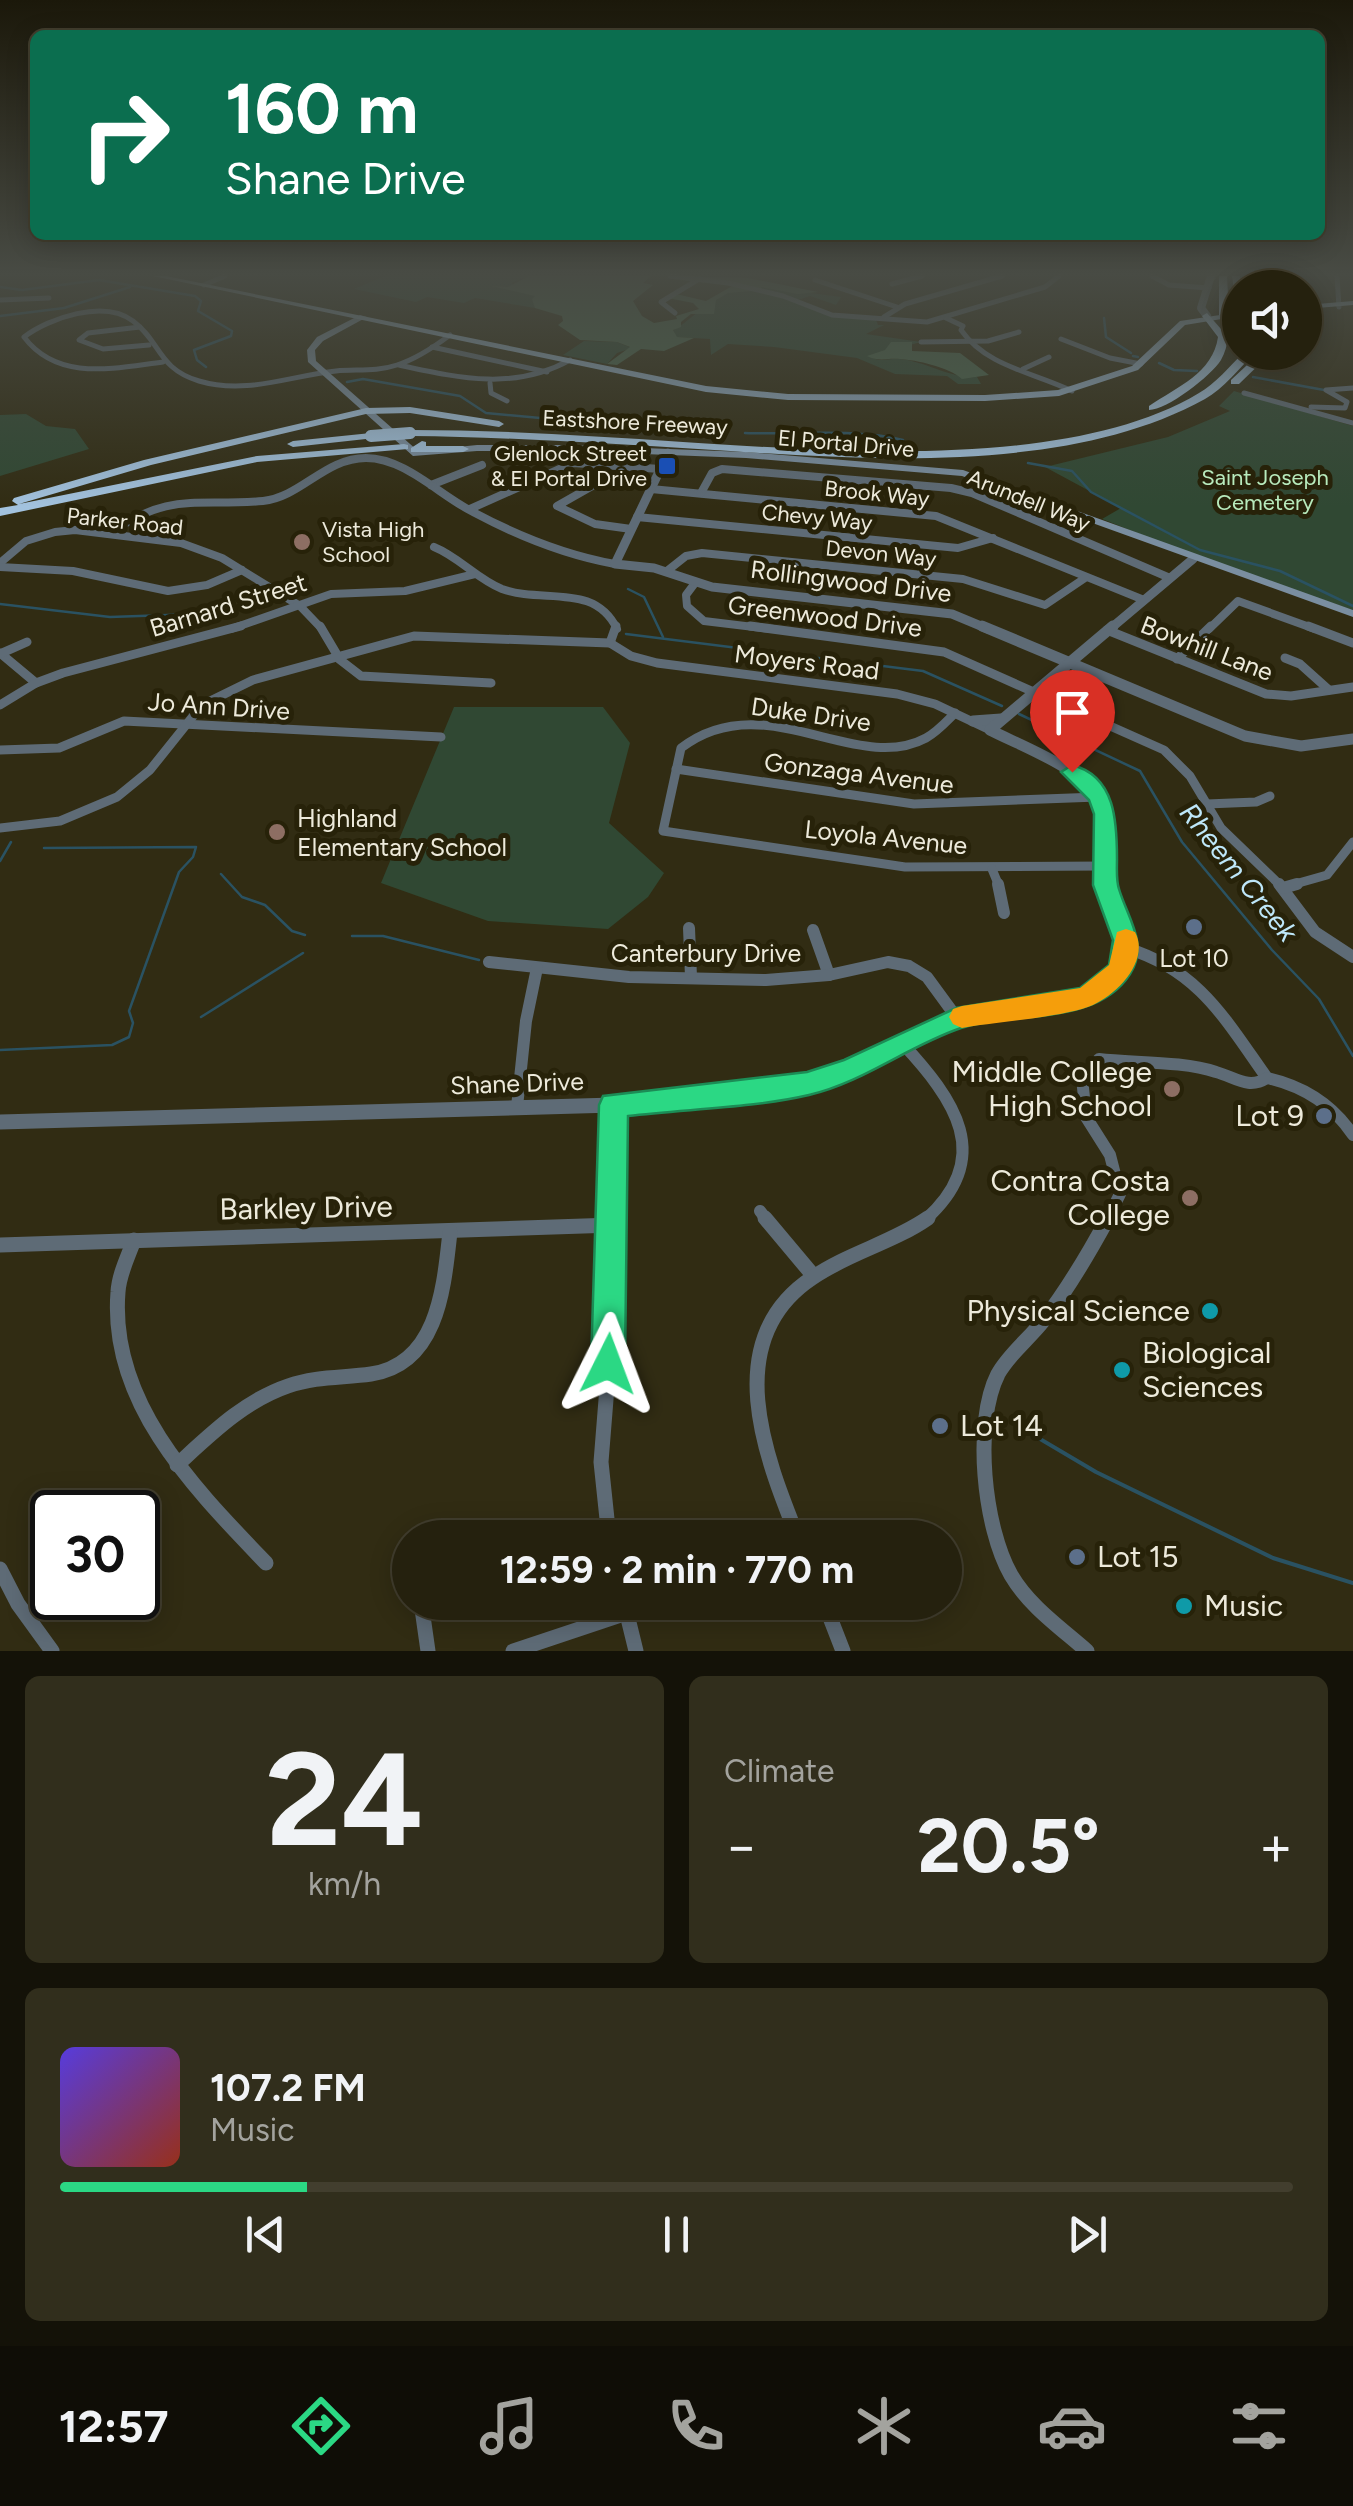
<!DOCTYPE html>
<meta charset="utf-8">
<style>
:root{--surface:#25210e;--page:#312e1c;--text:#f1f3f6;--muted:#a3a39e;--line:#423e2e;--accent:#2bd884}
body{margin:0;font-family:Figtree,sans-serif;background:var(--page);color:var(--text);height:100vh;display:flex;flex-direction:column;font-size:38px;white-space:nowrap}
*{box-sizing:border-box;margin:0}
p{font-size:32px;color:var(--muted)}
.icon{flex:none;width:55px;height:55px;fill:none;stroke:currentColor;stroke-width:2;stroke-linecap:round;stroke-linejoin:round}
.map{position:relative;height:1651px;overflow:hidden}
.panel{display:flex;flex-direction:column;gap:25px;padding:25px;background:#141208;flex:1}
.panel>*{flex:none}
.hud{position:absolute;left:30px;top:30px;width:1295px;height:210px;border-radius:15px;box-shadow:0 5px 25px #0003,0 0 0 2px var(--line);background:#0b6e4f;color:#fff;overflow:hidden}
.fabs{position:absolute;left:1222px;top:270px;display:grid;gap:20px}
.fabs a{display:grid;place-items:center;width:100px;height:100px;border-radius:50%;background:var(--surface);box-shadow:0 5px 25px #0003,0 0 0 2px var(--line);font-size:50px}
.speed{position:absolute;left:30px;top:1490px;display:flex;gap:20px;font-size:50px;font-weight:700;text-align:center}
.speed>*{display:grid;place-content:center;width:130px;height:130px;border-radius:50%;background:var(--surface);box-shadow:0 5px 25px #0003,0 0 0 2px var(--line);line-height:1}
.speed .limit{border:5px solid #111;border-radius:15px;background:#fff;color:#111}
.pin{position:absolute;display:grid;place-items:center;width:85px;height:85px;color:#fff;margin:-102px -42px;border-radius:50% 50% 50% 0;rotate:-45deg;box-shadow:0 0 10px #0007}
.pin .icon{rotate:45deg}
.me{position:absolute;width:110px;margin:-55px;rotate:3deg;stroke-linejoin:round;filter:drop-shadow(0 0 8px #0008)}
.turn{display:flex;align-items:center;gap:35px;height:210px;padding:0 30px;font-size:45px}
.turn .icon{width:130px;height:130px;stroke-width:2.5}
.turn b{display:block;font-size:70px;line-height:85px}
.big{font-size:75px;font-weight:700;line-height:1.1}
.panel .card{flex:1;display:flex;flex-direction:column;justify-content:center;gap:15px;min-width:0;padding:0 35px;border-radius:15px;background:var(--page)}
.panel .dial{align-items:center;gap:0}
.dial b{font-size:130px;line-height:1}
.song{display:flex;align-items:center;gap:30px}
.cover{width:120px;height:120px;border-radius:15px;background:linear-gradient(135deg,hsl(250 70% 55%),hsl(10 70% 35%))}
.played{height:10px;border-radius:5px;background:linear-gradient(90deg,var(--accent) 20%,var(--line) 20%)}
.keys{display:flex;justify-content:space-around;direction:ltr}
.heat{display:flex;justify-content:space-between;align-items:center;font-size:55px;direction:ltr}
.panel .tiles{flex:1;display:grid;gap:25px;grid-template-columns:1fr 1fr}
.card:last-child{grid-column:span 2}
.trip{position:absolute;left:392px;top:1520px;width:570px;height:100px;border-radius:50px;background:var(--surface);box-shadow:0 5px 25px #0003,0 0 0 2px var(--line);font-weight:700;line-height:100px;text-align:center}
.menu{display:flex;height:160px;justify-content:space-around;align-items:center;background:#0f0d06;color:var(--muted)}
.menu .icon{width:70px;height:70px}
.menu .active{color:var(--accent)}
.menu b{font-size:45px;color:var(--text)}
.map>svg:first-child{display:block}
.green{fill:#304833}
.forest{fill:#48644b}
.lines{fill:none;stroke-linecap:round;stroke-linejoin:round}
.stream-far1{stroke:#2a5262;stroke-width:2.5}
.stream{stroke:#2a5262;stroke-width:4}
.minor-far4{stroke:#5e6b76;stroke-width:5}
.minor-far3{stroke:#5e6b76;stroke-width:8}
.minor-far2{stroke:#5e6b76;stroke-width:9}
.minor-far1{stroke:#5e6b76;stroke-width:12}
.minor{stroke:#5e6b76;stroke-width:15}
.tertiary-far3{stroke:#5e6b76;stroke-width:8}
.tertiary-far2{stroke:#5e6b76;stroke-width:9}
.tertiary-far1{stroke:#5e6b76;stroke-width:11}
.tertiary{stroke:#5e6b76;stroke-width:15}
.secondary{fill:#7a8ea0;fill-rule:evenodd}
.primary{fill:#8fa9c0;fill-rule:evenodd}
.motorway{fill:#a2c2de;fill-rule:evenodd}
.motorway-bridge{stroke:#a2c2de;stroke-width:12}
.route{fill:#2bd884;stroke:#1c8c56;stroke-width:2.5}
.slow{fill:#f59e0b}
.transit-dot{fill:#1a4fb4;stroke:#272209;stroke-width:4}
.education-dot{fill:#8d6e63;stroke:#272209;stroke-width:4}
.service-dot{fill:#5c6f8a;stroke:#272209;stroke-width:4}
.culture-dot{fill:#0f9aa8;stroke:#272209;stroke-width:4}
.labels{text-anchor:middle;stroke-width:10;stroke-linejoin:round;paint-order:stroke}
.far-street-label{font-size:22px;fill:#edeadb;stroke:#272209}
.far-poi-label{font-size:22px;fill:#edeadb;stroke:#272209;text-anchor:end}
.far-park-label{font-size:22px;fill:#b8ebbd;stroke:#272209}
.street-label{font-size:25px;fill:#edeadb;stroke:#272209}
.poi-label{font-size:25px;fill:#edeadb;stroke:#272209;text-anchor:start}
.water-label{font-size:28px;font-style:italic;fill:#bee7f9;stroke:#272209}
.near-poi-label{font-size:30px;fill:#edeadb;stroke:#272209;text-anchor:end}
.near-street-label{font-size:30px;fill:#edeadb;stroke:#272209}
</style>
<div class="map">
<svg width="1353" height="1651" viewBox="0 0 1353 1651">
<rect width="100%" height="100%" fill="#312c13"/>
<g class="green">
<polygon points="385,276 529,276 511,283 537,296 535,308 475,298 464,303 427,297 416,302 354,289"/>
<path d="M759 286 841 297 836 305 810 296 798 300 826 313 875 317 878 325H884L866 334 921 342 869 356C880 363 888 358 900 359 925 361 951 379 977 377L981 384H958L947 376 895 374 857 358 774 347 728 344 711 355 710 339 676 337 673 330C684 326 710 299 726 293 737 290 747 291 759 286Z"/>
<polygon points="584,341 617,342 632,348 617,353 607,364 563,355"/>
<polygon points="1234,391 1353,426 1353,610 1208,561 1102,519 1121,508 1045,467 1168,437 1230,411 1219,406"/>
<polygon points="26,414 46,426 75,429 89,449 0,476 0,415"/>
<polygon points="454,707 603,707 630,743 609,823 664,873 648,897 608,929 488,921 381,883"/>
</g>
<g class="forest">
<polygon points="529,276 651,276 643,283 653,285 633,301 642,316 654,323 677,319 676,316 699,309 693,303 668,298 676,294 706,301 734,285 672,276 748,278 818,292 798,294 761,287 762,290 728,293 716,300 714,314 691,314 681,322 681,327 673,330 677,337 694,338 664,351 641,349 617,365 607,364 630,347 617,342 580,340 558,325 563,321 562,316 535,308 532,299 535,296 491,286 508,287"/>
<path d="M891 342H912V351L960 353 989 375 962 379C949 367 916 360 900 359 887 358 879 362 867 356L885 350Z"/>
</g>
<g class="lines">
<g class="stream-far1">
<polyline points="0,287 22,290 99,280 195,296 201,301 198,311 232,331 231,336 194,350 197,360 206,367"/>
<polyline points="0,316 64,308 130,287"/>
<polyline points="1104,318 1106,337 1131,353"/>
<polyline points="1133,356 1138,357"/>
<polyline points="1159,363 1174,370 1197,371"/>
<polyline points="1253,377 1324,390"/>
<polyline points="347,382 363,379 460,396 486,413 594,423"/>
<path d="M745 433C797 435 854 428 903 440"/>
<polyline points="1028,463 1072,471 1091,492 1200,550 1280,571 1353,606"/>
<polyline points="628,589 644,597 663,637"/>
<polyline points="0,604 110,617 197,614"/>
<polyline points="626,634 923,671 1002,706"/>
<polyline points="1019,714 1140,771 1182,842 1272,950 1319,999 1353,1056"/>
<polyline points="0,861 11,842"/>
<polyline points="221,874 242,897 265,905 292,931 305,935"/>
<polyline points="352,936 383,936 479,960"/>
<polyline points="201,1017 303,953"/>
<polyline points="0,1050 112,1045 129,1037 133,1023 129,1011 179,872 193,857 196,847 44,848"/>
</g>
<polyline class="stream" points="1013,1423 1096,1472 1273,1558 1353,1583"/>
<g class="minor-far4">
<polyline points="670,276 728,283 783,296 832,315 927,322 1045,287 1059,276"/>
<polyline points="1152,276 1169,285 1209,288"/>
<polyline points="1278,276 1278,288"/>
<polyline points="1337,276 1339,307"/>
<polyline points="815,280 897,307"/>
<polyline points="892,284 922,276"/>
<polyline points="204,285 225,276"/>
<polyline points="0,300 49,298"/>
<polyline points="675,313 661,302 699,279"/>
<polyline points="884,317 905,304 1002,276"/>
<path d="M946 318 963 326 961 330C987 367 1033 372 1072 391"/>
<polyline points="140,327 88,333 79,340 103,349 149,345"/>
<polyline points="1061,339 1110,358 1141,364"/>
<polyline points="921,342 988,341 1019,332"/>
<polyline points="432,347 547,372"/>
<path d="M163 362C114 368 58 382 24 337 49 318 104 299 133 321 161 342 158 369 199 381 246 395 289 376 336 371 356 369 376 372 397 365 416 359 434 347 450 335"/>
<path d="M399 365C459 378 514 391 570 360"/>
<polyline points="1023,369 1049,357"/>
<polyline points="490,383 491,393 507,401"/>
<polyline points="1244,393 1353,423"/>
<polyline points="1311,407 1345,408 1347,402 1326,390 1353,388"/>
</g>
<g class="minor-far3">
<polyline points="609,465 601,481 557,506 595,524 631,529"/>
<polyline points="431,485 482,465"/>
<polyline points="651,489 936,516 1144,600"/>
<polyline points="701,493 712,473 722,469 951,488 972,493 1170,578"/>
<polyline points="470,509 573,463 660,469"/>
<polyline points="637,517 958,548 993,538"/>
<path d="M111 533C170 491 197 507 263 501 301 497 325 458 366 458 405 458 439 495 473 512 518 536 565 555 615 564"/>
<path d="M434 547C459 557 477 579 502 589 543 604 594 582 617 629"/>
<polyline points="0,563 26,541 55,532 75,530 181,543 222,558 300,606 322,629"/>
<polyline points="0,567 73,571 168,591 207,585 242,570"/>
<polyline points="667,571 686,556 702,553 963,579 1045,605 1085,578"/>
<polyline points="695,583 686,595 687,606 704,621 771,629"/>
<polyline points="231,629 331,594 405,591 475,574"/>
<polyline points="1209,629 1238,601 1315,629"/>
</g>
<g class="minor-far2">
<polyline points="320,626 336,653"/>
<polyline points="750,626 944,652 1164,750 1190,776 1221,828 1281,886"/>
<polyline points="1308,626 1353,643"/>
<polyline points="1107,630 1266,694 1291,696 1353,687"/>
<polyline points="610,643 616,626"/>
<polyline points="0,653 36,683"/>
<polyline points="0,654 27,642"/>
<polyline points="1285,658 1300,664 1329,690"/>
<polyline points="339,659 361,676 491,683"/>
<polyline points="1177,659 1211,626"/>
<polyline points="0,705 36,683 63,673 241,626"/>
<path d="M955 713C946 722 937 732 926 738 856 776 764 684 681 748L663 831 905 867 1105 866"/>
<polyline points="0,750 59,748 124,721 441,737"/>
<polyline points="676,769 914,804 1098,797"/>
<polyline points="1207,804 1256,802 1270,796"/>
<polyline points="0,828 60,821 117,797 150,770 202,705 253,680 414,636 610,643 631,656 657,663 897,694 935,704 990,730"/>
<polyline points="992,869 999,886"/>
<polyline points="1288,886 1327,875 1353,842"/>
</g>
<g class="minor-far1">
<polyline points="998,884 1004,913"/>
<polyline points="1279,884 1315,932 1353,957"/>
<polyline points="1283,888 1297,884"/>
<polyline points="689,928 691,977"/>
<polyline points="813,930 829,975"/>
<path d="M1126 948C1199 970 1225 1019 1267 1078"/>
<polyline points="489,962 629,977 766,980 829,975 888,962 909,966 927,977 957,1018"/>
<path d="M902 1043C954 1099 996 1157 925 1220"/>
<path d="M1267 1078C1303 1086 1332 1104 1353 1135"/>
<polyline points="517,1107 526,1021 537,968"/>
<polyline points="760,1211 767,1220"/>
<polyline points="614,1220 614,1105"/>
<path d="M1107 1220 1120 1194 1110 1155 1086 1117 1082 1078 1099 1059C1134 1063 1183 1061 1216 1072 1235 1077 1248 1090 1267 1078"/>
</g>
<g class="minor">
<polyline points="765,1218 812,1274"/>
<path d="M134 1240C128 1257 119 1274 118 1292 109 1403 195 1489 266 1563"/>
<polyline points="0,1245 614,1225"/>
<path d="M177 1465C211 1434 244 1401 288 1386 316 1376 343 1378 371 1374 439 1364 444 1285 450 1232"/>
<polyline points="609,1538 601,1462 611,1337 614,1218"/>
<path d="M798 1538C765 1456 719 1340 812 1278 848 1253 892 1243 928 1218"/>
<polyline points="0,1569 18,1604 52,1651"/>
<polyline points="421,1602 428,1651"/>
<polyline points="624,1602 636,1651"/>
<polyline points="824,1602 843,1651"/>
<polyline points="513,1651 627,1613"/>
<path d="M1087 1651C1061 1628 1029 1606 1011 1575 984 1528 973 1423 998 1374 1009 1354 1029 1339 1043 1321 1068 1289 1089 1253 1108 1218"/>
</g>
<polyline class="tertiary-far3" points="1207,316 1201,308 1211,276"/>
<g class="tertiary-far2">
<polyline points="668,453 615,564 654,568 712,587 952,614 988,629"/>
<polyline points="1110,629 1193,559"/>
</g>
<g class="tertiary-far1">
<polyline points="982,626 1245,736 1301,746 1353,739"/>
<polyline points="973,721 1001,719"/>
<path d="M1106 886C1103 863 1111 831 1104 808 1093 772 1021 746 990 730L1113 626"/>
</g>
<polyline class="tertiary" points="0,1122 614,1105 775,1089 852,1069 957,1018 1087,997 1118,972 1126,948 1122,925 1105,884"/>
<polygon class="secondary" points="360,315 367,317 323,341 315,350 316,361 418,451 477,445 567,445 746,452 963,470 1353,610 1353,617 962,476 746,458 567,451 477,451 413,456 308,362 307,350 317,337"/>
<g class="primary">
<polygon points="153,276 166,276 706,386 788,394 985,395 1058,390 1132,366 1180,321 1240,312 1240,316 1185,325 1138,370 1059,396 985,401 788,400 706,392"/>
<polygon points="1353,301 1353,305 1305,309 1305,305"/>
</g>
<g class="motorway">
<polygon points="1219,276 1227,276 1229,315 1224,318 1219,315"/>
<polygon points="1232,276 1240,276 1240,307 1236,304"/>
<polygon points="1251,276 1259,276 1265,288 1256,288"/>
<path d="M1207 313 1228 337C1227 345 1225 353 1221 360 1211 376 1167 410 1149 410V406C1177 387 1213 373 1218 337L1202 316Z"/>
<path d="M1244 352H1255C1240 368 1223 389 1205 399 1064 477 854 459 698 449 602 443 506 437 410 436L404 433 410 430C501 430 592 436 683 442 831 451 1070 471 1199 393 1215 384 1230 366 1244 352Z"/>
<polygon points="1261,352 1272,352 1239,384 1231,384 1231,380"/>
<polygon points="410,407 499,421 504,424 499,427 410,413 366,414 151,465 19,504 257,456 404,444 408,445 408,449 257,462 0,516 0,508 18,505 12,501 14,498 144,460 366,408"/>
<polygon points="371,433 377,436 375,438 293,447 287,444 293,441"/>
<polygon points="422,441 426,442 426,446 463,446 469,449 463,452 411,452 411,448"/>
</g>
<polyline class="motorway-bridge" points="371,436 410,433"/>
</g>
<linearGradient id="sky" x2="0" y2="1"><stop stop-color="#1b180a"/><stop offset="0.54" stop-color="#484b44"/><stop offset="1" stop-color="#484b44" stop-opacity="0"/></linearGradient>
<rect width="1353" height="507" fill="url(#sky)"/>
<path class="route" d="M1072 765C1116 776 1117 823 1117 859 1117 869 1116 880 1119 889 1128 919 1149 944 1130 974 1096 1027 1013 1011 961 1028 908 1046 864 1082 809 1095 753 1108 685 1109 628 1116L625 1364 620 1376 608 1381 596 1376 591 1364 599 1105 603 1096 807 1072 844 1060 956 1008 1080 988 1109 965 1113 940 1093 885 1094 814 1089 800 1061 772Z"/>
<path class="slow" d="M1126 929 1135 932C1150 960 1118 994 1093 1005 1066 1017 995 1022 962 1028L953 1024 949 1017 953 1009 962 1006 1080 988 1109 965 1117 932Z"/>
<rect class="transit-dot" x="657" y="456" width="20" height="20" rx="5"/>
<g class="education-dot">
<circle cx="302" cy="542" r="10"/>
<circle cx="277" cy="832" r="10"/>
<circle cx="1172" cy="1089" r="10"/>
<circle cx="1190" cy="1198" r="10"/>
</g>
<g class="service-dot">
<circle cx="1194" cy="927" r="10"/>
<circle cx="1324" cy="1116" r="10"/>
<circle cx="940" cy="1426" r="10"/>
<circle cx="1077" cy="1557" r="10"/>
</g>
<g class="culture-dot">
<circle cx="1210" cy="1311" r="10"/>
<circle cx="1122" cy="1370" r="10"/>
<circle cx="1184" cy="1606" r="10"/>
</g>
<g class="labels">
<g class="far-street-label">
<text transform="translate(635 422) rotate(3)" y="8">Eastshore Freeway</text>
<text transform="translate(846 443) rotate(5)" y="8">El Portal Drive</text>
<text transform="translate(877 493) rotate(6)" y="8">Brook Way</text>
<text transform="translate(1029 500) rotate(22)" y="8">Arundell Way</text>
<text transform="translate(817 517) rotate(6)" y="8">Chevy Way</text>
<text transform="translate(125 521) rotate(6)" y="8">Parker Road</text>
<text transform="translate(881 553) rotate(6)" y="8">Devon Way</text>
</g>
<g class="far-poi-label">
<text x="647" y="461">Glenlock Street<tspan x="647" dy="25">&amp; El Portal Drive</tspan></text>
<text x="322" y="537" text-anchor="start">Vista High<tspan x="322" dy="25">School</tspan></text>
</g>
<g class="far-park-label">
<text x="1265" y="485">Saint Joseph<tspan x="1265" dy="25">Cemetery</tspan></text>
</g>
<g class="street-label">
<text transform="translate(851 581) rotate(7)" y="9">Rollingwood Drive</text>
<text transform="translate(228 605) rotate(-17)" y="9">Barnard Street</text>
<text transform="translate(825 616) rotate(7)" y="9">Greenwood Drive</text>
<text transform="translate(1207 648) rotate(21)" y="9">Bowhill Lane</text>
<text transform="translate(807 662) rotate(7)" y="9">Moyers Road</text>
<text transform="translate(219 706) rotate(4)" y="9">Jo Ann Drive</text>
<text transform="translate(811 714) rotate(8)" y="9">Duke Drive</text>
<text transform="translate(859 773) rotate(7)" y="9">Gonzaga Avenue</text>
<text transform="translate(886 837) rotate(6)" y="9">Loyola Avenue</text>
<text x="706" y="962">Canterbury Drive</text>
<text transform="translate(517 1083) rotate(-2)" y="9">Shane Drive</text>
</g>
<g class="poi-label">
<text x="297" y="827">Highland<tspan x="297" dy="29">Elementary School</tspan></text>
<text x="1194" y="967" text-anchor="middle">Lot 10</text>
</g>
<g class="water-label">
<text transform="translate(1239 872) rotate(51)" y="10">Rheem Creek</text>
</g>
<g class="near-poi-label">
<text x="1152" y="1082">Middle College<tspan x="1152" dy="34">High School</tspan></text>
<text x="1304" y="1126">Lot 9</text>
<text x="1170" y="1191">Contra Costa<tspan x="1170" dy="34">College</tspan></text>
<text x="1190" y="1321">Physical Science</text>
<text x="1142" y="1363" text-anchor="start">Biological<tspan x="1142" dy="34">Sciences</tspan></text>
<text x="960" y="1436" text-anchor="start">Lot 14</text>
<text x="1097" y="1567" text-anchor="start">Lot 15</text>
<text x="1204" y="1616" text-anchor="start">Music</text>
</g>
<g class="near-street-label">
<text transform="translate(306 1208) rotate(-1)" y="10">Barkley Drive</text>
</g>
</g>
</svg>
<div class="fabs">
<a><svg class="icon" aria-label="sound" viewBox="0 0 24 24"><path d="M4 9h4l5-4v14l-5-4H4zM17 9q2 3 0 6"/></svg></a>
</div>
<div class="speed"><div class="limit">30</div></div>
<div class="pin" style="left:1072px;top:772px;background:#d93025"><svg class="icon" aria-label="arrive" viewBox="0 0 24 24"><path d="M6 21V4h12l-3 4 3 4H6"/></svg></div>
<svg class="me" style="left:608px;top:1364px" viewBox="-20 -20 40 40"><path d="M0-17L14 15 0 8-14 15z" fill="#2bd884" stroke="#fff" stroke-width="4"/></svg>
<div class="trip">12:59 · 2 min · 770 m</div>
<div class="hud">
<div class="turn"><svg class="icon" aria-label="right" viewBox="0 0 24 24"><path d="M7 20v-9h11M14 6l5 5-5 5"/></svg><div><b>160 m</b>Shane Drive</div></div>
</div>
</div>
<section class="panel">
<div class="tiles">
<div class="card dial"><b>24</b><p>km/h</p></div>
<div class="card"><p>Climate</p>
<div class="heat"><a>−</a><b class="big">20.5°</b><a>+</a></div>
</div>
<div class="card">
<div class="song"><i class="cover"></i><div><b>107.2 FM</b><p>Music</p></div></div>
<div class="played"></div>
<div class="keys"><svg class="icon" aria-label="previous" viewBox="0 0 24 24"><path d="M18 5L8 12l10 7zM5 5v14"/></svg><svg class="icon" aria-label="pause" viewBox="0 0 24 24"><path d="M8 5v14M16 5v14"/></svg><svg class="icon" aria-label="next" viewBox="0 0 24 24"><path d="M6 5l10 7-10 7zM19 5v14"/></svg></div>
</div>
</div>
</section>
<nav class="menu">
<b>12:57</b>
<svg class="icon active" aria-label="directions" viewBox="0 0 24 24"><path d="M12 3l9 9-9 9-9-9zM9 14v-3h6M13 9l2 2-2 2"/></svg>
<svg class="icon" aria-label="music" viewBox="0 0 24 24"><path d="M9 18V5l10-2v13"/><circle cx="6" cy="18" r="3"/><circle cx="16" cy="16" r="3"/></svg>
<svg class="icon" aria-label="phone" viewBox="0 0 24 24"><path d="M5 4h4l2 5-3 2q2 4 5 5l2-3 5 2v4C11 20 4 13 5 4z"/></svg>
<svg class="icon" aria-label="climate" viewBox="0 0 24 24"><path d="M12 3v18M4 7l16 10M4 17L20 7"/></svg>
<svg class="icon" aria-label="car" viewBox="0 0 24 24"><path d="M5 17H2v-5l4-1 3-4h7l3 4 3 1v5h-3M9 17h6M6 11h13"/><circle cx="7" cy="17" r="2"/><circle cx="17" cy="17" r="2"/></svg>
<svg class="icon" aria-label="filters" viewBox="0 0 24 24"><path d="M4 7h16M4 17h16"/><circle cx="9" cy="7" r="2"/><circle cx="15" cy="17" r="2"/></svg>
</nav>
